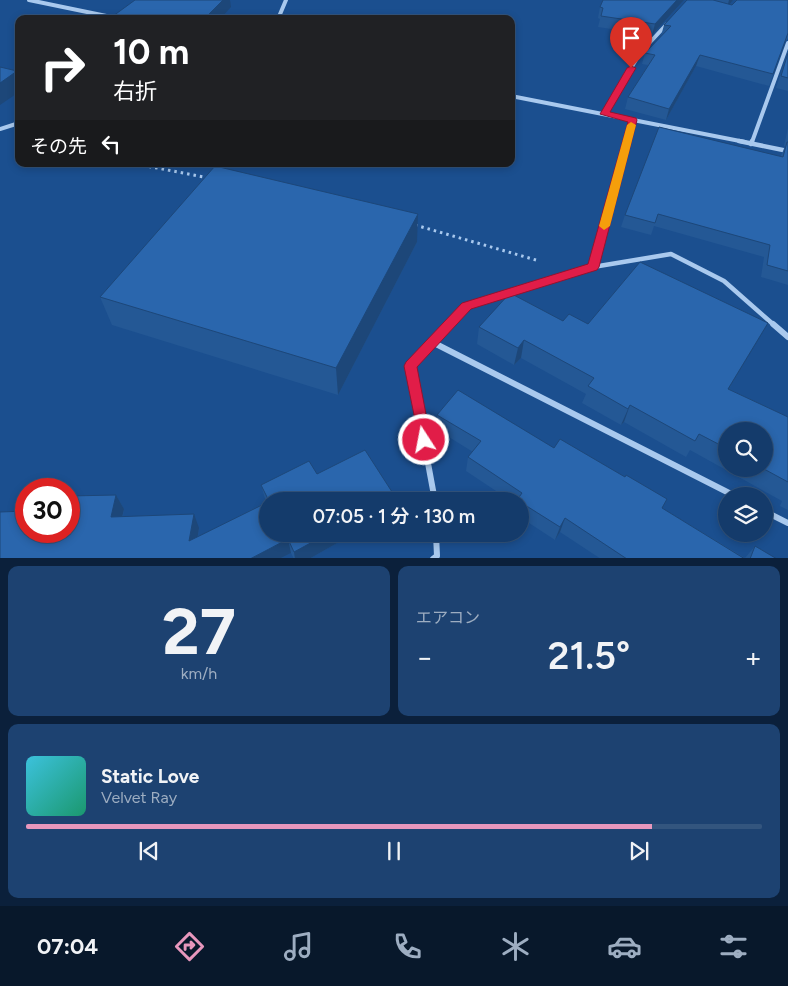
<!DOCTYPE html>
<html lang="ja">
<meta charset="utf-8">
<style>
:root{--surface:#143b6b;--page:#1d4271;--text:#f1f3f6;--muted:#9dadc1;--line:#33557e;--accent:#e797bd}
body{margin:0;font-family:Figtree,"Noto Sans JP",sans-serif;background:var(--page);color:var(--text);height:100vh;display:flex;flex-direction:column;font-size:19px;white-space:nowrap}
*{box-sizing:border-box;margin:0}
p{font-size:16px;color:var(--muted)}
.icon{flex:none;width:28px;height:28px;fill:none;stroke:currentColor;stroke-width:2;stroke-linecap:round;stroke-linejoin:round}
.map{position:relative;height:558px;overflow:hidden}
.details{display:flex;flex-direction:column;gap:8px;padding:8px;background:#0b203b;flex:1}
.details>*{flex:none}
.hud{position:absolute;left:15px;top:15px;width:500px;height:152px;border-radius:10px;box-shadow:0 2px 8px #0003,0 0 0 1px var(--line);background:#202124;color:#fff;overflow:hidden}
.tools{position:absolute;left:718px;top:422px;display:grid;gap:10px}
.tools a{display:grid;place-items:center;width:55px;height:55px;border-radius:50%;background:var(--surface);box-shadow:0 2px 8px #0003,0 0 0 1px var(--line);font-size:25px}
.speed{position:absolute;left:15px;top:478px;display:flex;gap:10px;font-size:25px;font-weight:700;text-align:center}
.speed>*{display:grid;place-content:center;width:65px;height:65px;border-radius:50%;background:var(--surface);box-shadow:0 2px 8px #0003,0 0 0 1px var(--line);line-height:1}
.speed .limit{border:8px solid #d22;background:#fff;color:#111}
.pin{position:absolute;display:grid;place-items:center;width:42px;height:42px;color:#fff;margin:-51px -21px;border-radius:50% 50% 50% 0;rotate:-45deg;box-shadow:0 0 5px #0007}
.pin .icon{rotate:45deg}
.me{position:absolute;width:55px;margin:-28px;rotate:349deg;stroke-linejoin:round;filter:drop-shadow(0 0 4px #0008)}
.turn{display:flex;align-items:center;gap:18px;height:105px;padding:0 15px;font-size:22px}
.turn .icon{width:65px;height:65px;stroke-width:2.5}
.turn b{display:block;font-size:35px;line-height:42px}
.then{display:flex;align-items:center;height:48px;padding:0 15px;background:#0003;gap:10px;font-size:19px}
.big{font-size:38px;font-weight:600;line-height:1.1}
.details .tile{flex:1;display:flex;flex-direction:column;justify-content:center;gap:8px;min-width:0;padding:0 18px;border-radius:10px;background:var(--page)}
.details .dial{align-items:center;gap:0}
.dial b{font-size:65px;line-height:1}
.song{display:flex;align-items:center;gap:15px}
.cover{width:60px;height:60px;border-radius:8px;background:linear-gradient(135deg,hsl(190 70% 55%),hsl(160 70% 35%))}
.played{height:5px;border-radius:2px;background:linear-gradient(90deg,var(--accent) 85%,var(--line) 85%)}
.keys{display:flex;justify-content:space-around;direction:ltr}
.heat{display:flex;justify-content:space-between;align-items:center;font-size:28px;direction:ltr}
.details .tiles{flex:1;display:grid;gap:8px;grid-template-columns:1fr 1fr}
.tile:last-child{grid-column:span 2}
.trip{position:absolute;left:259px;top:492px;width:270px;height:50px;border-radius:25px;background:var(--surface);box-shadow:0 2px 8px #0003,0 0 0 1px var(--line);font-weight:600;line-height:50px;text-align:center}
.tab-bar{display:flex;height:80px;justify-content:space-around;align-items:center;background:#08182b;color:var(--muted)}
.tab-bar .icon{width:35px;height:35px}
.tab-bar .active{color:var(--accent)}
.tab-bar b{font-size:22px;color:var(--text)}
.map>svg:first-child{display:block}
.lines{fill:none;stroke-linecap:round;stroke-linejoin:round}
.path{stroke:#a9c9ee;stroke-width:3;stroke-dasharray:2.5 4;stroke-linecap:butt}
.minor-far2{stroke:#a9c9ee;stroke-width:4}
.minor-far1{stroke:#a9c9ee;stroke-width:4.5}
.minor{stroke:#a9c9ee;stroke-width:6}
.wall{fill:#245895;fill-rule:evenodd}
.shaded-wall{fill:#1d4779}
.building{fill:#2a66ad;stroke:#1d4779}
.route{fill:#e11d48;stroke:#92132f}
.slow{fill:#f59e0b}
</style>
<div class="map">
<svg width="788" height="559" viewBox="0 0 788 559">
<rect width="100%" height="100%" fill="#1b4f8f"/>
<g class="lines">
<g class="path">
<polyline points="136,164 209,178"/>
<polyline points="415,225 536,260"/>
</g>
<g class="minor-far2">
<polyline points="29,0 121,19"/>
<polyline points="278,19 286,0"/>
<polyline points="511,96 745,142"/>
<polyline points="604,114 640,53 667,24"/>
<polyline points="0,129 19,123"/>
<polyline points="627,142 633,120"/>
<polyline points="752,142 788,43"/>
</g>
<g class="minor-far1">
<polyline points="739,141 788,151"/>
<polyline points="751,144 752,141"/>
<polyline points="593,267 627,141"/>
<polyline points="448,325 466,306 593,267 671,254 724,281 774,325"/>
</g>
<g class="minor">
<polyline points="773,324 788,337"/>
<polyline points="434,343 735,496"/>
<polyline points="435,501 410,366 450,324"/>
<polyline points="764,511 788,523"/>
<polyline points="433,559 437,556 436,534"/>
</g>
</g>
<g class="wall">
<polygon points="684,0 652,35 598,27 600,19 598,18 600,7"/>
<polygon points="687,0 733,0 730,4 732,5 788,0 788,39 785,41 769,86 696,66 666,120 625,109 628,97 648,65 642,64 645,53 662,36 661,36 664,25"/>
<polygon points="788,51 788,91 776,88"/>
<polygon points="788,128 788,285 761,277 764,257 654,226 651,235 621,227 625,215 781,156 785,146 784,146"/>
<polygon points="417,242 338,395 112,325 100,297"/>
<path d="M563 321 588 324 768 323 758 340 729 389 788 417V510L780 506 782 501 690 450 686 457 624 422 621 425 582 403 586 394 521 358 514 365 477 344 479 327ZM726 431 764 469H726Z"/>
<polygon points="437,415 554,448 662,508 745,558 755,546 777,559 601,559 560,532 555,540 520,517 520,501 511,501 466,471 468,457 473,452 436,429"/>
<polygon points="317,474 394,501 346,535 346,538 309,559 294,559 291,553 279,559 0,559 26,531 116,495 124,509 123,516 199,528 198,537 266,502 261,485"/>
</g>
<g class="shaded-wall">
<polygon points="223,0 230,0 231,7 220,19 204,19"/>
<polygon points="677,0 684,0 652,35 655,24"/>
<polygon points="729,0 733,0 727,8"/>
<polygon points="700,55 696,66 666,120 669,109"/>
<polygon points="17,71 19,75 19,92 0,105 0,83"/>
<polygon points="418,214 417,242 338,395 336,368"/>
<polygon points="768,323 758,340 719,405 728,389"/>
<polygon points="524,340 521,358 514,365 518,348"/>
<polygon points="630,405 624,422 621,425 628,409"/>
<polygon points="116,495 124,509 119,531 111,517"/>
<polygon points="394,495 394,501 383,501"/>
<polygon points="194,514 199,528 195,555 189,541"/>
<polygon points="565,518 560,532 555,540 560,527"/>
<polygon points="327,534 349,534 346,535 346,538 309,559 295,559 294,552"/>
<polygon points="288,539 291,553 279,559 250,559"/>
</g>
<g class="building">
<polygon points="135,0 223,0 204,19 109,19"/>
<polygon points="603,0 677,0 655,24 601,16 603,8 600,7"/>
<polygon points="687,0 713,0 732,5 737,0 788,0 788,33 773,74 700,55 669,109 628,97 655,55 645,53 671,26 664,25"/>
<polygon points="788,53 788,78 781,76"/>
<polygon points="0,67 17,71 0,83"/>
<polygon points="659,127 783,157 787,142 788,142 788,271 767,265 770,245 658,214 655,223 625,215"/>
<polygon points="215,166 418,214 336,368 100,297"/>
<polygon points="640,262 768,323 728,389 788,417 788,482 764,469 764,431 726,431 726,448 699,434 695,441 630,405 628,409 588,386 594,378 524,340 518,348 479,327 510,293 563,321 569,314 588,324"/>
<polygon points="458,390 554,448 560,439 625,477 626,475 667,499 662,508 745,559 627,559 565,518 560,527 517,500 522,493 468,457 481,441 437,415"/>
<polygon points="365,450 394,495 383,501 268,501 269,501 261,485 309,461 317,474"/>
<polygon points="116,495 111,517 194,514 189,541 268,502 268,534 327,534 294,552 288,539 250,559 0,559 0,512 26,511 26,531 69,531 69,496"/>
<polygon points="755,546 777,559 750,559"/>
</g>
<polygon class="route" points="631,66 636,68 610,112 636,118 637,120 599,267 597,270 471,309 417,367 431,440 429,444 424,446 420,444 404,366 406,362 462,303 588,264 628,122 600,114 627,68"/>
<polygon class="slow" points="631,122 636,125 610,226 604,230 599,226 627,125"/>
</svg>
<div class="tools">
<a><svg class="icon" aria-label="search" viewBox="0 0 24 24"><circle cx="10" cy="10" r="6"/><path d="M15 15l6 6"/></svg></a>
<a><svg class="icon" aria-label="layers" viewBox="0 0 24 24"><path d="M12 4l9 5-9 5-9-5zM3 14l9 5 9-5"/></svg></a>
</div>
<div class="speed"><div class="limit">30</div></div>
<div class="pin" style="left:631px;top:68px;background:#d93025"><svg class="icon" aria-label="arrive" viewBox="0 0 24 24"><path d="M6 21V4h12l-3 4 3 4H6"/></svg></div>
<svg class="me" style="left:424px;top:440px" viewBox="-20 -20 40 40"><circle r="17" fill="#e11d48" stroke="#fff" stroke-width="3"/><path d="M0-11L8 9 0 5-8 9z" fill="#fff"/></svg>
<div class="trip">07:05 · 1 分 · 130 m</div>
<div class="hud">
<div class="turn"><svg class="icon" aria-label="right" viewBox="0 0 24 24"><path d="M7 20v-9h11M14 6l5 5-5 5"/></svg><div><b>10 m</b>右折</div></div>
<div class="then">その先<svg class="icon" aria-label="left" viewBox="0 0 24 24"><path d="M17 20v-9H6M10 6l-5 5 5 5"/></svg></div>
</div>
</div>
<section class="details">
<div class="tiles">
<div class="tile dial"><b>27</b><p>km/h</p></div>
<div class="tile"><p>エアコン</p>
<div class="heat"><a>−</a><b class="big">21.5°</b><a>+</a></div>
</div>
<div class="tile">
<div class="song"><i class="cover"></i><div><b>Static Love</b><p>Velvet Ray</p></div></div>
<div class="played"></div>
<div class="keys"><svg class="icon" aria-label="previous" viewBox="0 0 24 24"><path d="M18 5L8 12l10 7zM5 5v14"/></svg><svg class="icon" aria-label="pause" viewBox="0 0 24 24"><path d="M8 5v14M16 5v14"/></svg><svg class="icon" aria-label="next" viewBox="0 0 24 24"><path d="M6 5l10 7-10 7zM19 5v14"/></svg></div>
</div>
</div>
</section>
<nav class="tab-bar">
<b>07:04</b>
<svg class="icon active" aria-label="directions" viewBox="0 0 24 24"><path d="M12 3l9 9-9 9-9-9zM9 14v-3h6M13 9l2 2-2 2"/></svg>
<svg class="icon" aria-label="music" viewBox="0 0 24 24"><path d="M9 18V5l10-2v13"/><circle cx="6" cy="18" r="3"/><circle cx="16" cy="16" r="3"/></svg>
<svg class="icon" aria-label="phone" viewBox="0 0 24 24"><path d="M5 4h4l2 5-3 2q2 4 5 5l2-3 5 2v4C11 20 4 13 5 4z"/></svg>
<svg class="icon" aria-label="climate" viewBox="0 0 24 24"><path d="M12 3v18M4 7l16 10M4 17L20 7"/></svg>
<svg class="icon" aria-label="car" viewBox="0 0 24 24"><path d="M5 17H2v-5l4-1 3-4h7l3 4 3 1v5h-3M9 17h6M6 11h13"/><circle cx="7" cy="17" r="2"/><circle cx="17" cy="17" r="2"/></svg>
<svg class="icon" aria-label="filters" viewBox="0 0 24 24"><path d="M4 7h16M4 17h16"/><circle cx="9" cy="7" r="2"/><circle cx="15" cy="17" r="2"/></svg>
</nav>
